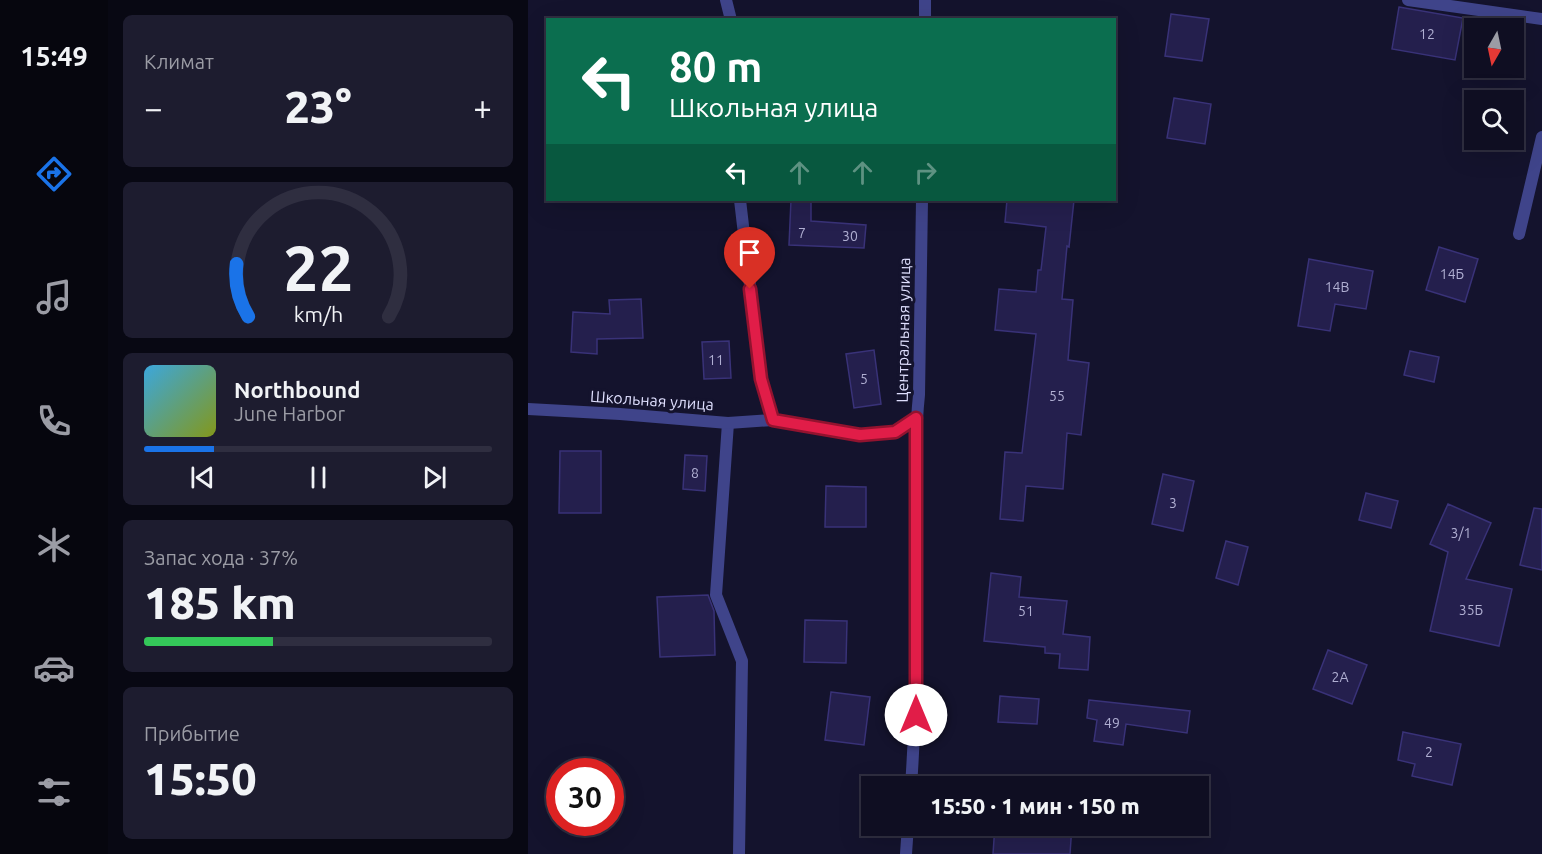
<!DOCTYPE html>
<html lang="ru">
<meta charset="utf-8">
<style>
:root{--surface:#0f0e22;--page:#1d1c2f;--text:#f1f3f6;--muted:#9b9ca5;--line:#2f2e40;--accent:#1a73e8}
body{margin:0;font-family:Ubuntu,sans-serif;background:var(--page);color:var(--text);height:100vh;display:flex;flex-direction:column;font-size:22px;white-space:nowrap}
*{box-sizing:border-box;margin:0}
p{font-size:20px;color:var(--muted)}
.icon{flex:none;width:33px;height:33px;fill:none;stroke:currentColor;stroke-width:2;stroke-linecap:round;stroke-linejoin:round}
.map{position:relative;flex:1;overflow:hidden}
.panel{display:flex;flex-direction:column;gap:15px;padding:15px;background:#080813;width:420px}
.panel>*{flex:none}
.banner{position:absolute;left:18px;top:18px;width:570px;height:183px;border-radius:0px;box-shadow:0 6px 24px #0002,0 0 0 2px var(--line);background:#0b6e4f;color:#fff;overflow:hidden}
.needle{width:39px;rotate:189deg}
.fabs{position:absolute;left:936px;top:18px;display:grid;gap:12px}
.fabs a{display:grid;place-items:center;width:60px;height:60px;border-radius:0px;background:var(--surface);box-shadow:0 6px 24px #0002,0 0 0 2px var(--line);font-size:30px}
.speed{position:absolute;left:18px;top:758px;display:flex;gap:12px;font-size:30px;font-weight:700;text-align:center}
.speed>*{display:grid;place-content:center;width:78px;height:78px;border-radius:50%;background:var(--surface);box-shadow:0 6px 24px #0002,0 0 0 2px var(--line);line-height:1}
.speed .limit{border:9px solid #d22;background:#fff;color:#111}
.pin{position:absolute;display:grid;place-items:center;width:51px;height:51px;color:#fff;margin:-62px -26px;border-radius:50% 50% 50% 0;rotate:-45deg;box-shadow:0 0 6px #0007}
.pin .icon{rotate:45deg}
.me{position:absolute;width:66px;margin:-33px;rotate:0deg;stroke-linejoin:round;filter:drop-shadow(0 0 4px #0008)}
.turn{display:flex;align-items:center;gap:21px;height:126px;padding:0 24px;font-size:27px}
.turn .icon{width:78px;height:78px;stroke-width:2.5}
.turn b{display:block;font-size:42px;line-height:51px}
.lanes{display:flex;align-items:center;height:57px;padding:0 24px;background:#0003;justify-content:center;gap:30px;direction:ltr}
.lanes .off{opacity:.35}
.big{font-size:45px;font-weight:800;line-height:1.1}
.panel .widget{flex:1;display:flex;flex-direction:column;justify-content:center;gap:9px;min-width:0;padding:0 21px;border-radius:9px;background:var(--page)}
.panel .dial{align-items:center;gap:0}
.dial svg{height:156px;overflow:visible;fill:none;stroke:var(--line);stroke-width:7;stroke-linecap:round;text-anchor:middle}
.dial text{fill:var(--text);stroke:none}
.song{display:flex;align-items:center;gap:18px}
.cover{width:72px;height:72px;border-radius:9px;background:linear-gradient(135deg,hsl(200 70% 55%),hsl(70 70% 35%))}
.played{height:6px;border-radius:3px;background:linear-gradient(90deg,var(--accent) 20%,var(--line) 20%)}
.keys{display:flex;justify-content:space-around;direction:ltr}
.heat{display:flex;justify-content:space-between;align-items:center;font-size:33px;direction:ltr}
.charge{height:9px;border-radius:4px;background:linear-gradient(90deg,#34c759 37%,var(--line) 0)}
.trip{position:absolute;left:333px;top:776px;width:348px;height:60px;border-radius:0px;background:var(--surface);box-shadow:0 6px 24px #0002,0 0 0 2px var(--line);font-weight:800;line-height:60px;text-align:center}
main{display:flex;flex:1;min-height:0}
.tabs{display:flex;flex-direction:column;width:108px;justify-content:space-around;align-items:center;background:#06060e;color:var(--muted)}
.tabs .icon{width:42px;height:42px}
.tabs .current{color:var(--accent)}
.tabs b{font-size:27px;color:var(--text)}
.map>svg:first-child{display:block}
.building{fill:#241f4d;stroke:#393278;stroke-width:1.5}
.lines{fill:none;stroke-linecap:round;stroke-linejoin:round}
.lane{stroke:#3f448a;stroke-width:12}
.street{stroke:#3f448a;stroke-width:12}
.route-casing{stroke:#92132f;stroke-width:15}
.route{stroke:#e11d48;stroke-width:10}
.labels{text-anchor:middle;stroke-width:6;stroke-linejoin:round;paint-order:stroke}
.number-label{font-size:14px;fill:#b0afd2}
.street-label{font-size:16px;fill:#dfdffe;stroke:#14132d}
</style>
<main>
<nav class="tabs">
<b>15:49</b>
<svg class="icon current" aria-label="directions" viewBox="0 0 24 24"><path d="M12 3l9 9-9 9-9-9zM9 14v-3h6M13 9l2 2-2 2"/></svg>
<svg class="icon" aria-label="music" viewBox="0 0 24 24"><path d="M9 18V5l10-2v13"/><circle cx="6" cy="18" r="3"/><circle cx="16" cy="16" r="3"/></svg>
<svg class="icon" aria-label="phone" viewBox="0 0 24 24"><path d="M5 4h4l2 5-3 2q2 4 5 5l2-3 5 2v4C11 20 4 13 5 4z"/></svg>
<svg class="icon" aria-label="climate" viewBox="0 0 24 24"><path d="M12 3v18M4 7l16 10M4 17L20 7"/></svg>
<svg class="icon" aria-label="car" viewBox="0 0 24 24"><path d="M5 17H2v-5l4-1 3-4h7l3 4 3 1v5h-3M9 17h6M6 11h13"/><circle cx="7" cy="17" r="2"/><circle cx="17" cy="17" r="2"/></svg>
<svg class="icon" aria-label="filters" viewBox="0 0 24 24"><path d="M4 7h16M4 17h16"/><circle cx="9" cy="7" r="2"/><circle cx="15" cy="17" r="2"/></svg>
</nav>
<section class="panel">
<div class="widget"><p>Климат</p>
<div class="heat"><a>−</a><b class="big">23°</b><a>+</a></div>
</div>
<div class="widget dial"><svg viewBox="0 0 100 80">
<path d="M14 69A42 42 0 1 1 86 69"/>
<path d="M14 69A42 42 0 0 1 8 42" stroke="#1a73e8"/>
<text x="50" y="56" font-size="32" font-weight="700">22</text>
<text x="50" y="72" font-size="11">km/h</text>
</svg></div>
<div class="widget">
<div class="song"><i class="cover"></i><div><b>Northbound</b><p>June Harbor</p></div></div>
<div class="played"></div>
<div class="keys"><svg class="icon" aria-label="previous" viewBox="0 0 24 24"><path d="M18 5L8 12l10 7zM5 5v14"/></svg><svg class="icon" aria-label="pause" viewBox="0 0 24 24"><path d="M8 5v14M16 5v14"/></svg><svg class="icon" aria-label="next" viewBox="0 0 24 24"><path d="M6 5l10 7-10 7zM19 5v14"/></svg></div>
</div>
<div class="widget"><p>Запас хода · 37%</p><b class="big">185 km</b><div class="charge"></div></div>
<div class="widget"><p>Прибытие</p><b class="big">15:50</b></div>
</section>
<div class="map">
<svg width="1014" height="854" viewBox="0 0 1014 854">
<rect width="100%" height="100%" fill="#14132d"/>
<g class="building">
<polygon points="871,7 935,18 927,60 864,49"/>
<polygon points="643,14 681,19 674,61 637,56"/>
<polygon points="646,98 683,104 677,144 639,138"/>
<polygon points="263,200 283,200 283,221 338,225 336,248 261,245"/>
<polygon points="479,200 546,200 541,247 539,246 534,299 545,300 540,360 561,363 553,435 539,433 535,489 498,486 495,521 472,519 477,452 494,453 508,334 467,330 471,289 508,292 510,270 513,270 518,227 477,222"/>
<polygon points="911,247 950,259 937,302 898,290"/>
<polygon points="781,259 845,271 838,309 807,304 802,331 770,326"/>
<polygon points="113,299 115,338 69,339 69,354 43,352 45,312 82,314 81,300"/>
<polygon points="201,341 203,378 176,379 174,342"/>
<polygon points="346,350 353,404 326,408 318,354"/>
<polygon points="882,351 911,357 906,382 876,375"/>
<polygon points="32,451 73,451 73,513 31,513"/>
<polygon points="157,455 179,456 177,491 155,489"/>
<polygon points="635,474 666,481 655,531 624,524"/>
<polygon points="298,486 338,487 338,527 297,527"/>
<polygon points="838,493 870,501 863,528 831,520"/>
<polygon points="920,504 963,523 938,579 984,589 971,646 902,631 920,552 902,544"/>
<polygon points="1006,508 1014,509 1014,570 992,565"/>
<polygon points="698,541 720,547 710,585 688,578"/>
<polygon points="463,573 493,577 491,597 539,601 535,634 562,637 560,670 531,668 532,654 517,653 517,647 456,641"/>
<polygon points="180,595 186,611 187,655 132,657 129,597"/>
<polygon points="277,620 319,621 318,663 276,662"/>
<polygon points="800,650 839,665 824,704 785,689"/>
<polygon points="303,692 342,697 336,745 297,740"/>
<polygon points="472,696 511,699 509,724 470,722"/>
<polygon points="561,700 662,711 659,733 598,724 595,745 566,741 569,720 559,718"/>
<polygon points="875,732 933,744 924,785 884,776 887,764 870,760"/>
<polygon points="467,825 544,825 542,854 465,854"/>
</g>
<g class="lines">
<g class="lane">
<polyline points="991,234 1014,137"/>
<polyline points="200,423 188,595 214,661 211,854"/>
</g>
<g class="street">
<polyline points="198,0 203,20"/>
<polyline points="880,0 1014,19"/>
<polyline points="397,20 397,0"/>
<polyline points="212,200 233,379 245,420"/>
<polyline points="0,409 92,414 200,423 245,420 332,435 367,432 389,418"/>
<path d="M383 786C389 703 388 621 388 538 388 490 386 443 391 395L394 200"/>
<polyline points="378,854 380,825"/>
</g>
</g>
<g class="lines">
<defs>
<polyline id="route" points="222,289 233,379 245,420 332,435 367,432 388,418 388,715"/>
</defs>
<use href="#route" class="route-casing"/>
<use href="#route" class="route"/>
</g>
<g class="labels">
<g class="number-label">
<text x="899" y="39">12</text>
<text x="274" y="238">7</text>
<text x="322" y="241">30</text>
<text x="924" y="279">14Б</text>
<text x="809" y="292">14В</text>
<text x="188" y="365">11</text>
<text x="336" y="384">5</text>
<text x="529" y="401">55</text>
<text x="167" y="478">8</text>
<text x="645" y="508">3</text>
<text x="933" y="538">3/1</text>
<text x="943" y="615">35Б</text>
<text x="498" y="616">51</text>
<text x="812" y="682">2А</text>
<text x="584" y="728">49</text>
<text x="901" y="757">2</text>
</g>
<g class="street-label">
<text transform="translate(375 330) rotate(-89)" y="6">Центральная улица</text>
<text transform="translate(124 400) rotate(4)" y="6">Школьная улица</text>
</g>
</g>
</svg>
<div class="fabs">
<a><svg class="needle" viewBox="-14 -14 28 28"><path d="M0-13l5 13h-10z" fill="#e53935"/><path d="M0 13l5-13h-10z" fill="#9b9ca5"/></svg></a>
<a><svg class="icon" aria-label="search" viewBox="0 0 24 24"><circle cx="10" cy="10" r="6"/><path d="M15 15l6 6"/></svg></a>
</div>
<div class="speed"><div class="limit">30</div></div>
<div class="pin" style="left:222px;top:289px;background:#d93025"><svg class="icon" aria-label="arrive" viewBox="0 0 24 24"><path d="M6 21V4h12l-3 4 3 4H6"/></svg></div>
<svg class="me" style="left:388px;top:715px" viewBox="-20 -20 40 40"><circle r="19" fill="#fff"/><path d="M0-13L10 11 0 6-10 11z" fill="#e11d48"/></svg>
<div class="trip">15:50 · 1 мин · 150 m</div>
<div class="banner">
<div class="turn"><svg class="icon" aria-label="left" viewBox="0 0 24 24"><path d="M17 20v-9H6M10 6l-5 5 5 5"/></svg><div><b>80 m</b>Школьная улица</div></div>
<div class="lanes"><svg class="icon" aria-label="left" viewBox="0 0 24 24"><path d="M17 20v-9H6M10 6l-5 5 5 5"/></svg><svg class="icon off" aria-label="ahead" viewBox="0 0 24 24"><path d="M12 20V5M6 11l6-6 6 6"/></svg><svg class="icon off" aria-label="ahead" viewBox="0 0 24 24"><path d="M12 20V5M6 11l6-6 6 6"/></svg><svg class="icon off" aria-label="right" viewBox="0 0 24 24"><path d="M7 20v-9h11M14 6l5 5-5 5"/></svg></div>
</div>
</div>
</main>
